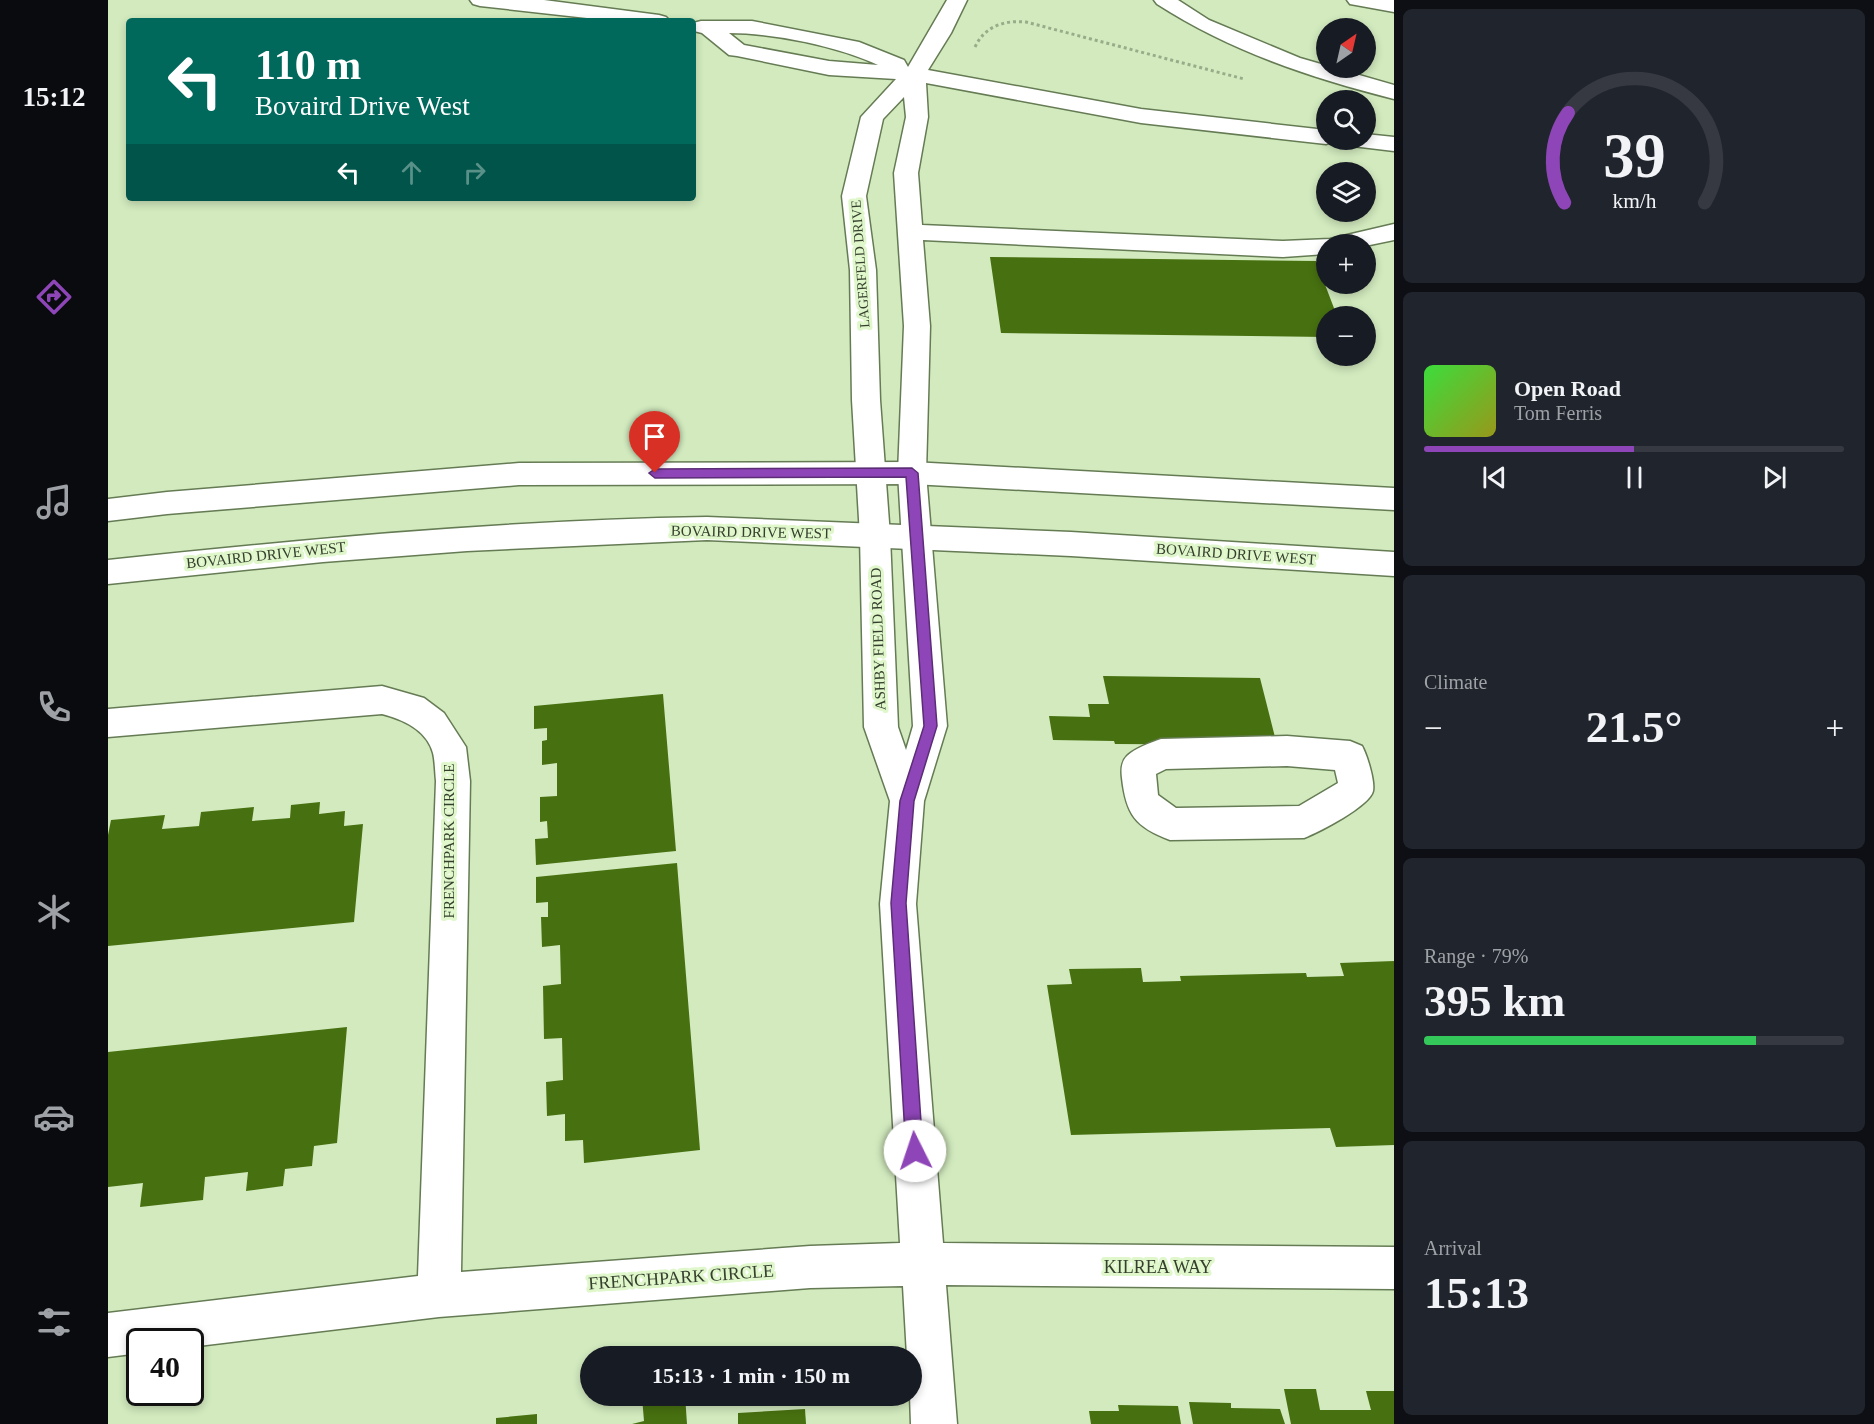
<!DOCTYPE html>
<meta charset="utf-8">
<style>
:root{--surface:#171b24;--page:#20242c;--text:#f1f3f6;--muted:#9ea1a6;--line:#363941;--accent:#8e45b7}
body{margin:0;font-family:"Times New Roman",serif;background:var(--page);color:var(--text);height:100vh;display:flex;flex-direction:column;font-size:22px;white-space:nowrap}
*{box-sizing:border-box;margin:0}
p{font-size:20px;color:var(--muted)}
.icon{flex:none;width:33px;height:33px;fill:none;stroke:currentColor;stroke-width:2;stroke-linecap:round;stroke-linejoin:round}
.map{position:relative;flex:1;overflow:hidden}
.drawer{display:flex;flex-direction:column;gap:9px;padding:9px;background:#0d0f14;width:480px}
.drawer>*{flex:none}
.banner{position:absolute;left:18px;top:18px;width:570px;height:183px;border-radius:6px;box-shadow:0 3px 9px #0003;background:#00695c;color:#fff;overflow:hidden}
.needle{width:39px;rotate:34deg}
.controls{position:absolute;left:1208px;top:18px;display:grid;gap:12px}
.controls a{display:grid;place-items:center;width:60px;height:60px;border-radius:50%;background:var(--surface);box-shadow:0 3px 9px #0003;font-size:30px}
.speed{position:absolute;left:18px;top:1328px;display:flex;gap:12px;font-size:30px;font-weight:700;text-align:center}
.speed>*{display:grid;place-content:center;width:78px;height:78px;border-radius:50%;background:var(--surface);box-shadow:0 3px 9px #0003;line-height:1}
.speed .limit{border:3px solid #111;border-radius:9px;background:#fff;color:#111}
.pin{position:absolute;display:grid;place-items:center;width:51px;height:51px;color:#fff;margin:-62px -26px;border-radius:50% 50% 50% 0;rotate:-45deg;box-shadow:0 0 6px #0007}
.pin .icon{rotate:45deg}
.me{position:absolute;width:66px;margin:-33px;rotate:356deg;stroke-linejoin:round;filter:drop-shadow(0 0 4px #0008)}
.turn{display:flex;align-items:center;gap:21px;height:126px;padding:0 30px;font-size:27px}
.turn .icon{width:78px;height:78px;stroke-width:2.5}
.turn b{display:block;font-size:42px;line-height:51px}
.lanes{display:flex;align-items:center;height:57px;padding:0 30px;background:#0003;justify-content:center;gap:30px;direction:ltr}
.lanes .off{opacity:.35}
.big{font-size:45px;font-weight:600;line-height:1.1}
.drawer .tile{flex:1;display:flex;flex-direction:column;justify-content:center;gap:9px;min-width:0;padding:0 21px;border-radius:9px;background:var(--page)}
.drawer .dial{align-items:center;gap:0}
.dial svg{height:156px;overflow:visible;fill:none;stroke:var(--line);stroke-width:7;stroke-linecap:round;text-anchor:middle}
.dial text{fill:var(--text);stroke:none}
.song{display:flex;align-items:center;gap:18px}
.cover{width:72px;height:72px;border-radius:9px;background:linear-gradient(135deg,hsl(120 70% 55%),hsl(60 70% 35%))}
.played{height:6px;border-radius:3px;background:linear-gradient(90deg,var(--accent) 50%,var(--line) 50%)}
.keys{display:flex;justify-content:space-around;direction:ltr}
.heat{display:flex;justify-content:space-between;align-items:center;font-size:33px;direction:ltr}
.charge{height:9px;border-radius:4px;background:linear-gradient(90deg,#34c759 79%,var(--line) 0)}
.trip{position:absolute;left:472px;top:1346px;width:342px;height:60px;border-radius:30px;background:var(--surface);box-shadow:0 3px 9px #0003;font-weight:600;line-height:60px;text-align:center}
main{display:flex;flex:1;min-height:0}
.menu{display:flex;flex-direction:column;width:108px;justify-content:space-around;align-items:center;background:#090b0e;color:var(--muted)}
.menu .icon{width:42px;height:42px}
.menu .current{color:var(--accent)}
.menu b{font-size:27px;color:var(--text)}
.map>svg:first-child{display:block}
.building{fill:#477110}
.lines{fill:none;stroke-linecap:round;stroke-linejoin:round}
.minor-casing{stroke:#657b54;stroke-width:3}
.major-casing{stroke:#657b54;stroke-width:3}
.path{stroke:#99ac89;stroke-width:3;stroke-dasharray:3 3;stroke-linecap:butt}
.minor{fill:#fff;fill-rule:evenodd}
.major{fill:#fff;fill-rule:evenodd}
.route{fill:#8e45b7;stroke:#5c2d77;stroke-width:1.5}
.labels{text-anchor:middle;stroke-width:6;stroke-linejoin:round;paint-order:stroke}
.far-street-label{font-size:14px;fill:#353f2d;stroke:#dff7cb}
.street-label{font-size:15px;fill:#353f2d;stroke:#dff7cb}
.near-street-label{font-size:18px;fill:#353f2d;stroke:#dff7cb}
</style>
<main>
<nav class="menu">
<b>15:12</b>
<svg class="icon current" aria-label="directions" viewBox="0 0 24 24"><path d="M12 3l9 9-9 9-9-9zM9 14v-3h6M13 9l2 2-2 2"/></svg>
<svg class="icon" aria-label="music" viewBox="0 0 24 24"><path d="M9 18V5l10-2v13"/><circle cx="6" cy="18" r="3"/><circle cx="16" cy="16" r="3"/></svg>
<svg class="icon" aria-label="phone" viewBox="0 0 24 24"><path d="M5 4h4l2 5-3 2q2 4 5 5l2-3 5 2v4C11 20 4 13 5 4z"/></svg>
<svg class="icon" aria-label="climate" viewBox="0 0 24 24"><path d="M12 3v18M4 7l16 10M4 17L20 7"/></svg>
<svg class="icon" aria-label="car" viewBox="0 0 24 24"><path d="M5 17H2v-5l4-1 3-4h7l3 4 3 1v5h-3M9 17h6M6 11h13"/><circle cx="7" cy="17" r="2"/><circle cx="17" cy="17" r="2"/></svg>
<svg class="icon" aria-label="filters" viewBox="0 0 24 24"><path d="M4 7h16M4 17h16"/><circle cx="9" cy="7" r="2"/><circle cx="15" cy="17" r="2"/></svg>
</nav>
<div class="map">
<svg width="1286" height="1424" viewBox="0 0 1286 1424">
<rect width="100%" height="100%" fill="#d2eabe"/>
<g class="building">
<polygon points="882,257 1208,261 1229,316 1218,316 1218,337 893,333"/>
<polygon points="995,676 1152,678 1169,745 1007,744 1006,741 945,740 941,716 982,717 980,704 1001,704"/>
<polygon points="555,694 568,851 428,865 427,839 440,838 439,821 432,822 432,797 449,796 449,763 434,765 434,741 439,740 439,728 426,729 426,706"/>
<polygon points="212,802 211,814 237,811 236,826 255,824 246,922 0,946 0,835 3,820 57,815 54,829 91,826 93,812 146,807 144,821 182,818 183,805"/>
<polygon points="569,863 592,1150 476,1163 475,1140 457,1141 457,1114 439,1116 438,1082 455,1080 454,1038 436,1039 435,986 453,984 452,945 434,947 433,917 440,917 440,902 428,903 428,877"/>
<polygon points="1286,961 1286,1145 1228,1147 1222,1128 963,1135 939,985 964,984 961,969 1033,968 1035,982 1073,981 1072,976 1198,973 1199,977 1236,976 1232,963"/>
<polygon points="239,1027 229,1143 206,1146 204,1166 177,1169 175,1186 138,1191 140,1172 97,1177 95,1200 32,1207 35,1183 0,1187 0,1052"/>
<polygon points="1176,1389 1208,1389 1212,1410 1263,1410 1258,1391 1286,1391 1286,1424 1183,1424"/>
<polygon points="549,1395 577,1395 579,1424 524,1424 536,1421 534,1397"/>
<polygon points="1081,1402 1123,1403 1123,1408 1172,1409 1177,1424 1085,1424"/>
<polygon points="1010,1405 1070,1406 1073,1424 983,1424 981,1411 1011,1411"/>
<polygon points="697,1409 698,1424 630,1424 630,1413"/>
<polygon points="429,1414 429,1424 388,1424 388,1418"/>
</g>
<g class="lines">
<defs>
<g id="minor">
<polygon points="362,0 436,0 551,15 558,17 562,21 506,21 372,6 365,4"/>
<path d="M839 0H859L843 33 820 70 1033 109 1218 130V140H1228L1218 144 1033 123 818 83 820 117 810 173 814 225 1175 241 1222 239 1286 224V240L1257 246 1218 244V254L1175 257 815 240 822 326 818 473 839 726 816 801 808 904 835 1243 1286 1247V1289L838 1285 849 1424H803L802 1395H804V1356H799L795 1286 702 1288 331 1317 82 1347V1341H32V1353L0 1357V1313L310 1276 328 781C327 772 327 761 325 753 319 730 294 719 274 714L0 737V709L274 686 316 698 336 713 358 747 362 781 353 1272 702 1246 792 1243 772 904 782 801 756 727 752 536 744 400 742 270 734 196 753 117 788 79 721 75 629 56 621 55 594 33 586 31 585 23 593 21H644L751 42 796 60 800 67ZM621 33C665 33 729 46 770 65L721 61 636 45ZM796 97 798 117 786 173 796 326 790 473 805 726 798 750 790 727 782 536 772 400 768 270 758 196 775 119Z"/>
<path d="M1046 0H1070L1101 20 1192 58 1286 85V99C1203 78 1122 51 1049 4Z"/>
<polygon points="1239,0 1286,0 1286,12 1242,4"/>
<polygon points="1257,134 1286,137 1286,151 1236,145 1232,140 1257,140"/>
<path d="M1179 736 1242 741 1254 746C1259 755 1267 781 1265 791 1262 806 1211 832 1196 838L1062 840C1027 827 1018 814 1014 778 1013 770 1013 762 1019 756 1027 748 1042 743 1053 739ZM1179 766 1227 770 1230 783 1191 806 1068 808 1050 795 1048 774 1058 769Z"/>
</g>
<g id="major">
<polygon points="804,462 1286,488 1286,510 804,484 411,485 59,514 0,521 0,499 59,492 411,463"/>
<path d="M599 517 963 532 1286 552V576L963 556 599 540 359 551 215 562 0 584V560C199 539 399 520 599 517Z"/>
</g>
</defs>
<use href="#minor" class="minor-casing"/>
<use href="#major" class="major-casing"/>
<path class="path" d="M867 47C877 26 896 20 918 22L1136 79"/>
<use href="#minor" class="minor"/>
<use href="#major" class="major"/>
</g>
<polygon class="route" points="804,468 810,473 829,726 806,801 798,903 815,1151 813,1157 807,1160 801,1157 798,1151 783,903 792,801 816,726 798,477 547,478 541,473 547,469"/>
<g class="labels">
<g class="far-street-label">
<text transform="translate(752 264) rotate(-94)" y="5">LAGERFELD DRIVE</text>
</g>
<g class="street-label">
<text transform="translate(643 532) rotate(1)" y="5">BOVAIRD DRIVE WEST</text>
<text transform="translate(1128 554) rotate(4)" y="5">BOVAIRD DRIVE WEST</text>
<text transform="translate(158 555) rotate(-6)" y="5">BOVAIRD DRIVE WEST</text>
<text transform="translate(770 639) rotate(-92)" y="5">ASHBY FIELD ROAD</text>
<text transform="translate(341 841) rotate(-90)" y="5">FRENCHPARK CIRCLE</text>
</g>
<g class="near-street-label">
<text x="1050" y="1273">KILREA WAY</text>
<text transform="translate(573 1277) rotate(-4)" y="6">FRENCHPARK CIRCLE</text>
</g>
</g>
</svg>
<div class="controls">
<a><svg class="needle" viewBox="-14 -14 28 28"><path d="M0-13l5 13h-10z" fill="#e53935"/><path d="M0 13l5-13h-10z" fill="#9ea1a6"/></svg></a>
<a><svg class="icon" aria-label="search" viewBox="0 0 24 24"><circle cx="10" cy="10" r="6"/><path d="M15 15l6 6"/></svg></a>
<a><svg class="icon" aria-label="layers" viewBox="0 0 24 24"><path d="M12 4l9 5-9 5-9-5zM3 14l9 5 9-5"/></svg></a>
<a>+</a>
<a>−</a>
</div>
<div class="speed"><div class="limit">40</div></div>
<div class="pin" style="left:547px;top:473px;background:#d93025"><svg class="icon" aria-label="arrive" viewBox="0 0 24 24"><path d="M6 21V4h12l-3 4 3 4H6"/></svg></div>
<svg class="me" style="left:807px;top:1151px" viewBox="-20 -20 40 40"><circle r="19" fill="#fff"/><path d="M0-13L10 11 0 6-10 11z" fill="#8e45b7"/></svg>
<div class="trip">15:13 · 1 min · 150 m</div>
<div class="banner">
<div class="turn"><svg class="icon" aria-label="left" viewBox="0 0 24 24"><path d="M17 20v-9H6M10 6l-5 5 5 5"/></svg><div><b>110 m</b>Bovaird Drive West</div></div>
<div class="lanes"><svg class="icon" aria-label="left" viewBox="0 0 24 24"><path d="M17 20v-9H6M10 6l-5 5 5 5"/></svg><svg class="icon off" aria-label="ahead" viewBox="0 0 24 24"><path d="M12 20V5M6 11l6-6 6 6"/></svg><svg class="icon off" aria-label="right" viewBox="0 0 24 24"><path d="M7 20v-9h11M14 6l5 5-5 5"/></svg></div>
</div>
</div>
<section class="drawer">
<div class="tile dial"><svg viewBox="0 0 100 80">
<path d="M14 69A42 42 0 1 1 86 69"/>
<path d="M14 69A42 42 0 0 1 16 23" stroke="#8e45b7"/>
<text x="50" y="56" font-size="32" font-weight="700">39</text>
<text x="50" y="72" font-size="11">km/h</text>
</svg></div>
<div class="tile">
<div class="song"><i class="cover"></i><div><b>Open Road</b><p>Tom Ferris</p></div></div>
<div class="played"></div>
<div class="keys"><svg class="icon" aria-label="previous" viewBox="0 0 24 24"><path d="M18 5L8 12l10 7zM5 5v14"/></svg><svg class="icon" aria-label="pause" viewBox="0 0 24 24"><path d="M8 5v14M16 5v14"/></svg><svg class="icon" aria-label="next" viewBox="0 0 24 24"><path d="M6 5l10 7-10 7zM19 5v14"/></svg></div>
</div>
<div class="tile"><p>Climate</p>
<div class="heat"><a>−</a><b class="big">21.5°</b><a>+</a></div>
</div>
<div class="tile"><p>Range · 79%</p><b class="big">395 km</b><div class="charge"></div></div>
<div class="tile"><p>Arrival</p><b class="big">15:13</b></div>
</section>
</main>
